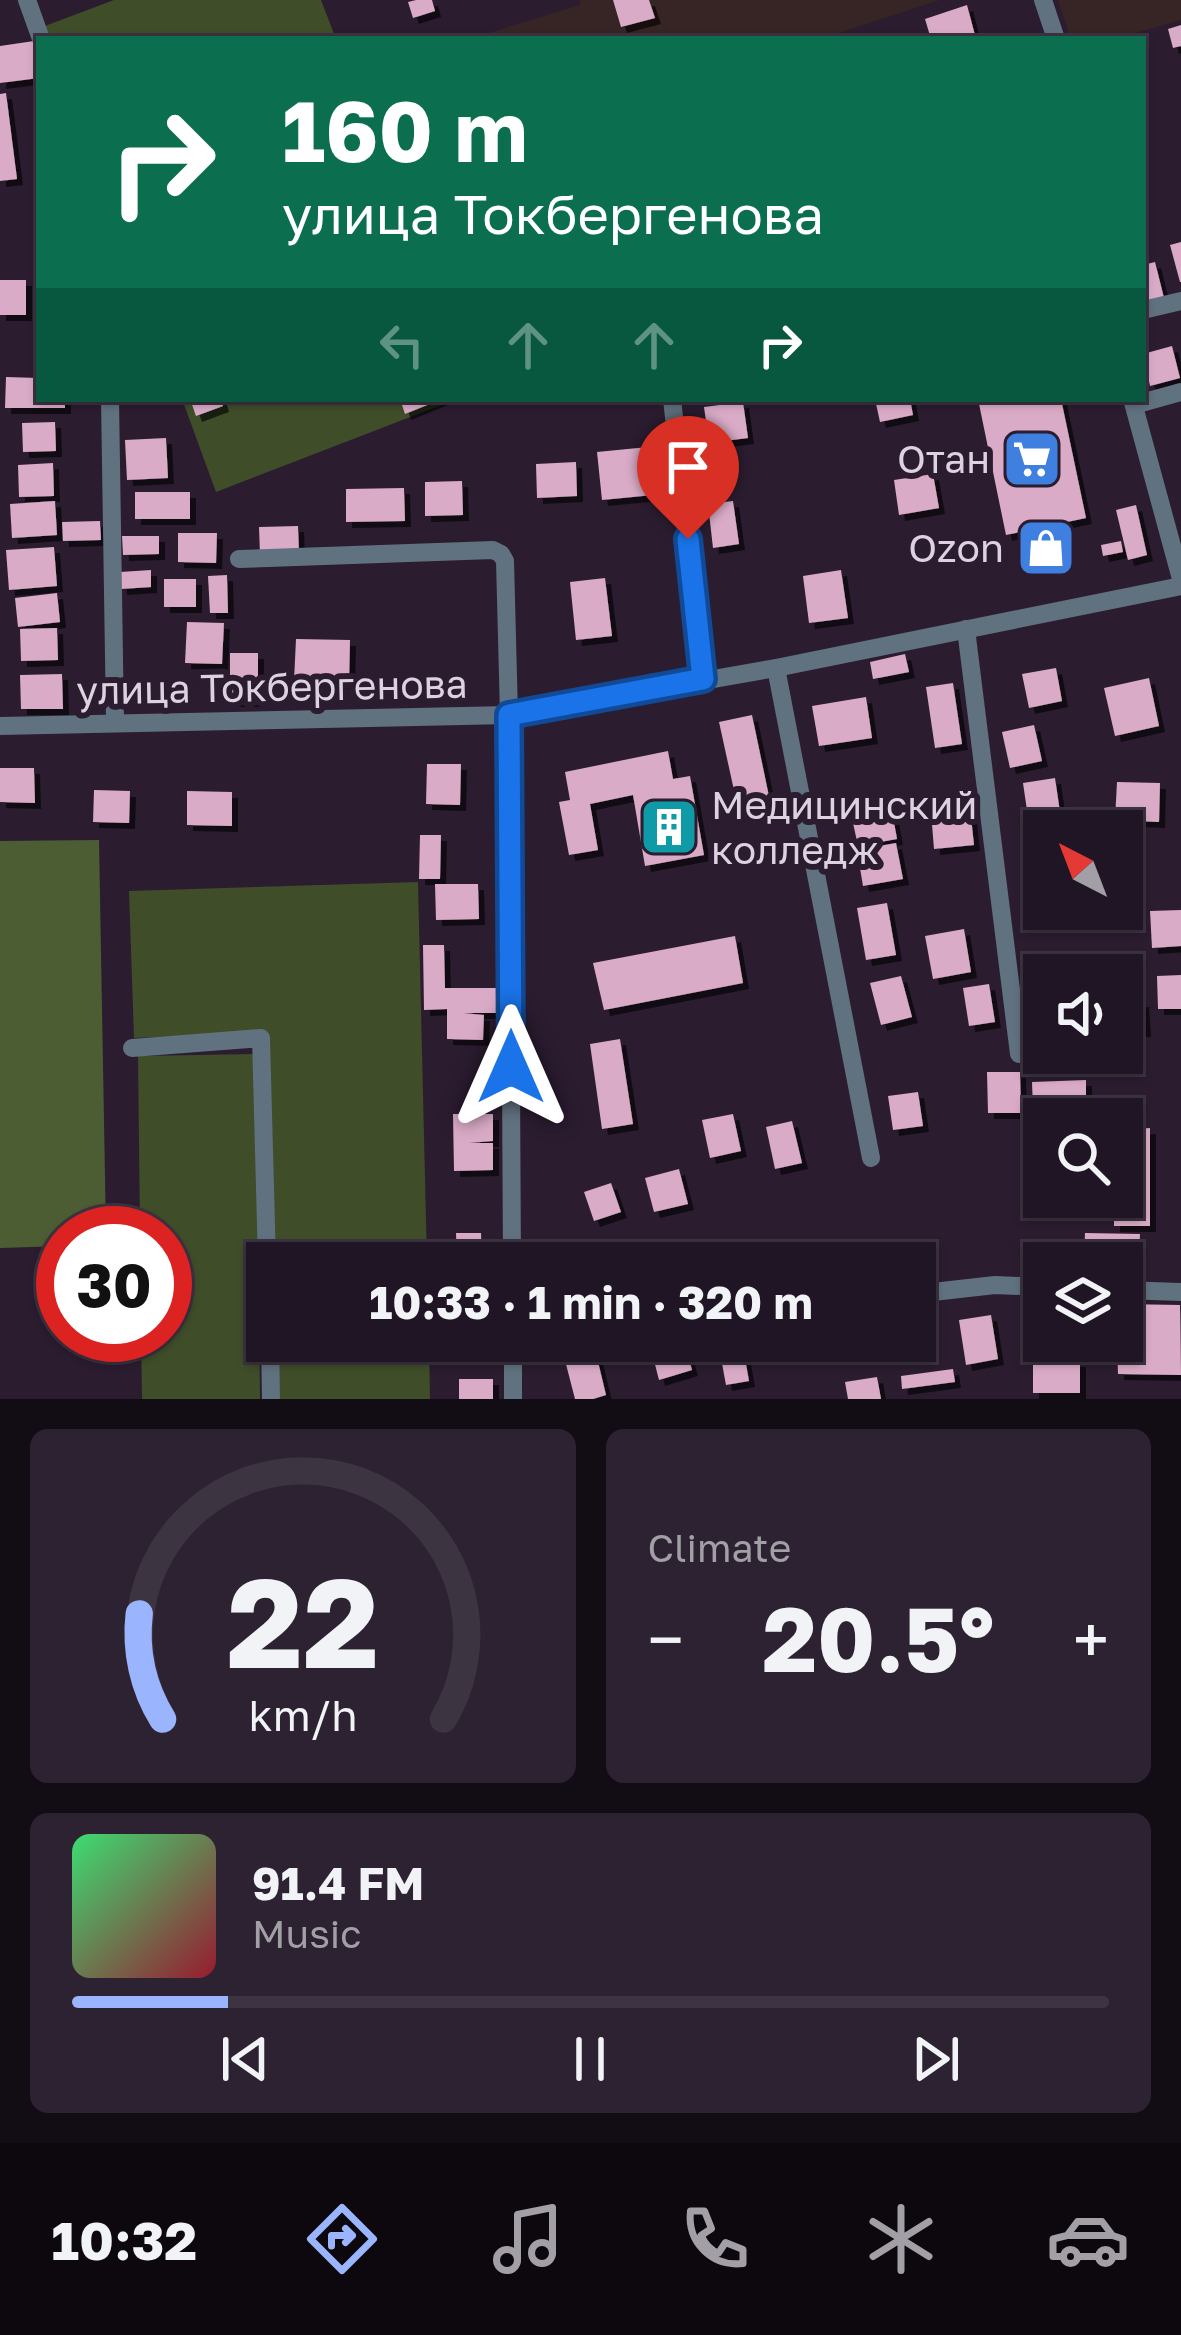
<!DOCTYPE html>
<meta charset="utf-8">
<style>
:root{--surface:#201524;--page:#2d2231;--text:#f1f3f6;--muted:#a29fa6;--line:#3d3441;--accent:#9ab5fd}
body{margin:0;font-family:"Golos Text",sans-serif;background:var(--page);color:var(--text);height:100vh;display:flex;flex-direction:column;font-size:45px;white-space:nowrap}
*{box-sizing:border-box;margin:0}
p{font-size:39px;color:var(--muted)}
.icon{flex:none;width:66px;height:66px;fill:none;stroke:currentColor;stroke-width:2;stroke-linecap:round;stroke-linejoin:round}
.map{position:relative;height:1399px;overflow:hidden}
.side{display:flex;flex-direction:column;gap:30px;padding:30px;background:#120c14;flex:1}
.side>*{flex:none}
.guide{position:absolute;left:36px;top:36px;width:1110px;height:366px;border-radius:0px;box-shadow:0 3px 9px #0004,0 0 0 3px var(--line);background:#0b6e4f;color:#fff;overflow:hidden}
.needle{width:78px;rotate:318deg}
.fabs{position:absolute;left:1023px;top:810px;display:grid;gap:24px}
.fabs a{display:grid;place-items:center;width:120px;height:120px;border-radius:0px;background:var(--surface);box-shadow:0 3px 9px #0004,0 0 0 3px var(--line);font-size:60px}
.speed{position:absolute;left:36px;top:1206px;display:flex;gap:24px;font-size:60px;font-weight:700;text-align:center}
.speed>*{display:grid;place-content:center;width:156px;height:156px;border-radius:50%;background:var(--surface);box-shadow:0 3px 9px #0004,0 0 0 3px var(--line);line-height:1}
.speed .limit{border:18px solid #d22;background:#fff;color:#111}
.pin{position:absolute;display:grid;place-items:center;width:102px;height:102px;color:#fff;margin:-123px -51px;border-radius:50% 50% 50% 0;rotate:-45deg;box-shadow:0 0 12px #0007}
.pin .icon{rotate:45deg}
.me{position:absolute;width:132px;margin:-66px;rotate:0deg;stroke-linejoin:round;filter:drop-shadow(0 0 9px #0008)}
.turn{display:flex;align-items:center;gap:42px;height:252px;padding:0 48px;font-size:54px}
.turn .icon{width:156px;height:156px;stroke-width:2.5}
.turn b{display:block;font-size:84px;line-height:102px}
.lanes{display:flex;align-items:center;height:114px;padding:0 48px;background:#0003;justify-content:center;gap:60px;direction:ltr}
.lanes .off{opacity:.35}
.big{font-size:90px;font-weight:700;line-height:1.1}
.side .widget{flex:1;display:flex;flex-direction:column;justify-content:center;gap:18px;min-width:0;padding:0 42px;border-radius:18px;background:var(--page)}
.side .dial{align-items:center;gap:0}
.dial svg{height:312px;overflow:visible;fill:none;stroke:var(--line);stroke-width:7;stroke-linecap:round;text-anchor:middle}
.dial text{fill:var(--text);stroke:none}
.song{display:flex;align-items:center;gap:36px}
.cover{width:144px;height:144px;border-radius:18px;background:linear-gradient(135deg,hsl(140 70% 55%),hsl(350 70% 35%))}
.played{height:12px;border-radius:6px;background:linear-gradient(90deg,var(--accent) 15%,var(--line) 15%)}
.keys{display:flex;justify-content:space-around;direction:ltr}
.heat{display:flex;justify-content:space-between;align-items:center;font-size:66px;direction:ltr}
.side .tiles{flex:1;display:grid;gap:30px;grid-template-columns:1fr 1fr}
.widget:last-child{grid-column:span 2}
.trip{position:absolute;left:246px;top:1242px;width:690px;height:120px;border-radius:0px;background:var(--surface);box-shadow:0 3px 9px #0004,0 0 0 3px var(--line);font-weight:700;line-height:120px;text-align:center}
.dock{display:flex;height:192px;justify-content:space-around;align-items:center;background:#0d080e;color:var(--muted)}
.dock .icon{width:84px;height:84px}
.dock .current{color:var(--accent)}
.dock b{font-size:54px;color:var(--text)}
.map>svg:first-child{display:block}
.education{fill:#372424}
.green{fill:#3f4d29}
.forest{fill:#4d5d33}
.building{fill:#daabc7;filter:url(#shadow)}
.lines{fill:none;stroke-linecap:round;stroke-linejoin:round}
.minor{stroke:#60717f;stroke-width:18}
.route-casing{stroke:#114b97;stroke-width:30}
.route{stroke:#1a73e8;stroke-width:21}
.labels{text-anchor:middle;stroke-width:12;stroke-linejoin:round;paint-order:stroke}
.poi-label{font-size:39px;fill:#ddd2e0;stroke:#2b1c30;text-anchor:end}
.street-label{font-size:39px;fill:#ddd2e0;stroke:#2b1c30}
</style>
<div class="map">
<svg width="1181" height="1399" viewBox="0 0 1181 1399">
<defs>
<filter id="shadow"><feDropShadow dx="6" dy="6" stdDeviation="0" flood-color="#0009"/></filter>
</defs>
<rect width="100%" height="100%" fill="#2b1c30"/>
<g class="education">
<polygon points="580,0 940,0 820,39 469,39 580,5"/>
<polygon points="1058,0 1181,0 1181,20 1114,39 1071,39"/>
</g>
<g class="green">
<polygon points="114,0 321,0 336,39 49,39 45,26"/>
<polygon points="182,399 457,399 216,492"/>
<polygon points="418,882 427,1263 274,1263 266,1032 134,1038 129,891"/>
<polygon points="256,1054 260,1399 142,1399 141,1335 165,1335 165,1233 140,1233 138,1056"/>
<polygon points="276,1341 429,1341 430,1399 278,1399"/>
</g>
<polygon class="forest" points="99,840 106,1233 63,1233 63,1246 0,1248 0,841"/>
<g class="building">
<polygon points="416,0 432,0 435,11 413,18 408,2"/>
<polygon points="613,0 649,0 655,18 621,27"/>
<polygon points="967,5 976,39 931,39 925,19"/>
<polygon points="1181,25 1181,46 1173,48 1168,29"/>
<polygon points="34,41 39,78 0,83 0,46"/>
<polygon points="6,93 17,179 0,181 0,94"/>
<polygon points="1181,242 1181,282 1180,282 1170,245"/>
<polygon points="1155,262 1164,298 1143,302 1143,265"/>
<rect x="0" y="280" width="26" height="35"/>
<polygon points="1172,346 1180,378 1150,386 1143,354"/>
<polygon points="6,377 39,378 39,399 65,399 65,408 5,408"/>
<polygon points="190,399 221,399 223,406 196,416"/>
<polygon points="400,399 442,399 405,414"/>
<polygon points="875,399 910,399 913,415 880,422"/>
<polygon points="978,399 1061,399 1086,518 1006,535"/>
<polygon points="743,402 748,438 709,443 704,407"/>
<polygon points="55,422 56,451 23,452 22,423"/>
<polygon points="166,438 168,478 127,480 125,440"/>
<polygon points="648,447 653,495 602,500 597,452"/>
<polygon points="576,462 577,496 537,498 536,464"/>
<polygon points="53,463 54,496 19,497 18,465"/>
<polygon points="933,474 939,508 899,515 894,480"/>
<polygon points="462,481 463,515 425,516 425,482"/>
<polygon points="404,488 405,521 346,522 346,489"/>
<rect x="135" y="492" width="55" height="27"/>
<polygon points="55,501 57,535 12,538 10,504"/>
<polygon points="733,501 739,544 713,548 708,504"/>
<polygon points="1136,505 1147,555 1128,560 1116,510"/>
<polygon points="100,521 101,540 63,541 62,522"/>
<polygon points="298,526 299,553 260,555 259,527"/>
<polygon points="178,533 217,533 216,563 178,562"/>
<polygon points="122,536 159,536 159,554 123,555"/>
<polygon points="1121,541 1123,552 1103,556 1101,545"/>
<polygon points="54,547 57,586 9,590 6,550"/>
<polygon points="151,570 151,587 121,589 120,572"/>
<polygon points="841,570 848,618 809,623 803,576"/>
<polygon points="227,575 228,613 210,613 208,576"/>
<polygon points="605,578 612,636 576,640 570,582"/>
<rect x="164" y="579" width="32" height="28"/>
<polygon points="57,593 60,622 18,627 15,598"/>
<polygon points="187,622 224,623 222,664 185,663"/>
<polygon points="57,628 58,660 21,661 20,629"/>
<polygon points="296,639 350,640 349,683 294,681"/>
<rect x="230" y="653" width="28" height="48"/>
<polygon points="905,654 909,672 873,679 870,662"/>
<polygon points="1056,668 1062,701 1029,708 1022,674"/>
<polygon points="62,674 63,709 21,709 20,675"/>
<polygon points="1149,678 1159,726 1115,736 1104,688"/>
<polygon points="953,683 962,744 935,748 926,687"/>
<polygon points="866,697 872,738 819,746 812,706"/>
<polygon points="752,715 771,806 739,813 719,722"/>
<polygon points="1034,725 1042,761 1010,768 1002,732"/>
<polygon points="668,751 673,779 690,776 704,855 645,866 633,795 590,804 598,850 569,855 559,802 570,800 565,772"/>
<polygon points="427,764 461,764 460,805 426,804"/>
<polygon points="0,768 34,768 35,803 0,802"/>
<polygon points="1055,778 1062,826 1030,831 1023,783"/>
<polygon points="1117,782 1160,783 1159,822 1115,820"/>
<polygon points="94,790 130,791 129,823 93,822"/>
<polygon points="187,791 232,792 232,826 187,825"/>
<polygon points="890,800 897,839 858,846 850,809"/>
<polygon points="970,808 974,845 934,849 931,812"/>
<polygon points="420,835 441,835 440,879 419,879"/>
<polygon points="896,843 903,879 863,886 857,850"/>
<polygon points="435,884 478,884 479,919 436,920"/>
<polygon points="887,903 896,955 866,960 857,908"/>
<polygon points="1181,910 1181,946 1152,948 1150,911"/>
<polygon points="964,929 971,972 933,979 925,936"/>
<polygon points="735,936 743,983 604,1010 593,963"/>
<polygon points="423,945 444,945 445,988 500,988 501,1013 463,1013 484,1015 483,1040 447,1039 447,1009 424,1010"/>
<polygon points="1070,951 1072,975 1044,975 1044,1006 1041,1006 1036,953"/>
<polygon points="1181,975 1181,1009 1158,1009 1157,976"/>
<polygon points="901,976 912,1017 881,1025 870,983"/>
<polygon points="989,984 995,1022 969,1026 963,988"/>
<polygon points="1143,1001 1145,1031 1122,1032 1122,1002"/>
<polygon points="620,1039 633,1124 602,1129 590,1044"/>
<polygon points="987,1072 1020,1072 1021,1113 988,1113"/>
<polygon points="1086,1080 1086,1107 1033,1108 1032,1082"/>
<polygon points="918,1092 923,1126 893,1130 888,1096"/>
<polygon points="453,1114 493,1114 493,1141 469,1143 493,1143 493,1170 454,1171"/>
<polygon points="733,1114 741,1151 710,1158 702,1120"/>
<polygon points="792,1121 802,1163 775,1169 766,1127"/>
<polygon points="1150,1128 1150,1226 1114,1226 1114,1197 1122,1197 1122,1130"/>
<polygon points="679,1169 688,1204 654,1212 645,1178"/>
<polygon points="611,1183 621,1212 594,1221 584,1192"/>
<polygon points="456,1233 481,1233 482,1263 457,1263"/>
<polygon points="1085,1233 1140,1234 1139,1261 1084,1260"/>
<polygon points="658,1239 664,1263 631,1263 627,1250"/>
<polygon points="1122,1304 1180,1305 1181,1375 1118,1374 1117,1341 1122,1341"/>
<polygon points="991,1315 998,1359 966,1365 959,1320"/>
<rect x="460" y="1341" width="34" height="4"/>
<polygon points="560,1341 593,1341 606,1395 593,1399 575,1399"/>
<polygon points="649,1341 684,1341 692,1370 659,1380"/>
<polygon points="865,1341 906,1341 907,1347 865,1350"/>
<polygon points="744,1353 749,1381 726,1385 721,1358"/>
<polygon points="1033,1360 1080,1361 1080,1393 1033,1393"/>
<polygon points="953,1369 955,1382 902,1389 901,1376"/>
<polygon points="877,1377 881,1399 848,1399 845,1382"/>
<rect x="459" y="1379" width="34" height="20"/>
</g>
<g class="lines">
<g class="minor">
<polyline points="27,0 41,39"/>
<polyline points="1043,0 1056,39"/>
<polyline points="1143,310 1181,301"/>
<polyline points="110,399 115,722"/>
<polyline points="672,399 703,679"/>
<polyline points="1132,399 1181,579"/>
<polyline points="1134,405 1181,392"/>
<polyline points="239,559 493,550 501,554 505,561 509,715 512,1263"/>
<polyline points="966,629 1019,1054"/>
<polyline points="776,668 871,1158"/>
<polyline points="0,726 509,715 776,668 1181,586"/>
<polyline points="132,1048 261,1038 267,1263"/>
<polyline points="1122,1290 1181,1292"/>
<polyline points="915,1294 995,1285 1044,1287"/>
<polyline points="270,1341 271,1399"/>
<polyline points="513,1341 513,1399"/>
</g>
</g>
<g class="lines">
<defs>
<polyline id="route" points="511,1067 509,715 703,679 688,539"/>
</defs>
<use href="#route" class="route-casing"/>
<use href="#route" class="route"/>
</g>
<defs>
<symbol id="supermarket-square" viewBox="-11 -11 22 22"><rect x="-9" y="-9" width="18" height="18" rx="4" fill="#3f7fe0" stroke="#2b1c30"/><path d="M-6-5.5h2.5l.6 2H6L4.5 2H-2.5L-4.4-4H-6ZM-1.5 3.2a1.3 1.3 0 1 0 .1 0ZM3 3.2a1.3 1.3 0 1 0 .1 0Z" fill="#fff"/></symbol>
<symbol id="shop-square" viewBox="-11 -11 22 22"><rect x="-9" y="-9" width="18" height="18" rx="4" fill="#3f7fe0" stroke="#2b1c30"/><path d="M-5-2.5h2.3a2.7 3.5 0 0 1 5.4 0H5L5.5 6h-11ZM-1.5-2.5h3a1.5 2.3 0 0 0-3 0Z" fill="#fff"/></symbol>
<symbol id="building-square" viewBox="-11 -11 22 22"><rect x="-9" y="-9" width="18" height="18" rx="4" fill="#0f9aa8" stroke="#2b1c30"/><path d="M-4-6H4V6H1V3H-1V6H-4ZM-2.5-4.3h1.7v1.8h-1.7ZM.8-4.3h1.7v1.8H.8ZM-2.5-1h1.7V.8h-1.7ZM.8-1h1.7V.8H.8Z" fill="#fff"/></symbol>
</defs>
<g fill-rule="evenodd">
<use href="#supermarket-square" x="999" y="426" width="66" height="66"/>
<use href="#shop-square" x="1013" y="515" width="66" height="66"/>
<use href="#building-square" x="636" y="794" width="66" height="66"/>
</g>
<g class="labels">
<g class="poi-label">
<text x="990" y="473">Отан</text>
<text x="1004" y="562">Ozon</text>
<text x="711" y="819" text-anchor="start">Медицинский<tspan x="711" dy="45">колледж</tspan></text>
</g>
<g class="street-label">
<text transform="translate(272 687) rotate(-1)" y="14">улица Токбергенова</text>
</g>
</g>
</svg>
<div class="fabs">
<a><svg class="needle" viewBox="-14 -14 28 28"><path d="M0-13l5 13h-10z" fill="#e53935"/><path d="M0 13l5-13h-10z" fill="#a29fa6"/></svg></a>
<a><svg class="icon" aria-label="sound" viewBox="0 0 24 24"><path d="M4 9h4l5-4v14l-5-4H4zM17 9q2 3 0 6"/></svg></a>
<a><svg class="icon" aria-label="search" viewBox="0 0 24 24"><circle cx="10" cy="10" r="6"/><path d="M15 15l6 6"/></svg></a>
<a><svg class="icon" aria-label="layers" viewBox="0 0 24 24"><path d="M12 4l9 5-9 5-9-5zM3 14l9 5 9-5"/></svg></a>
</div>
<div class="speed"><div class="limit">30</div></div>
<div class="pin" style="left:688px;top:539px;background:#d93025"><svg class="icon" aria-label="arrive" viewBox="0 0 24 24"><path d="M6 21V4h12l-3 4 3 4H6"/></svg></div>
<svg class="me" style="left:511px;top:1067px" viewBox="-20 -20 40 40"><path d="M0-17L14 15 0 8-14 15z" fill="#1a73e8" stroke="#fff" stroke-width="4"/></svg>
<div class="trip">10:33 · 1 min · 320 m</div>
<div class="guide">
<div class="turn"><svg class="icon" aria-label="right" viewBox="0 0 24 24"><path d="M7 20v-9h11M14 6l5 5-5 5"/></svg><div><b>160 m</b>улица Токбергенова</div></div>
<div class="lanes"><svg class="icon off" aria-label="left" viewBox="0 0 24 24"><path d="M17 20v-9H6M10 6l-5 5 5 5"/></svg><svg class="icon off" aria-label="ahead" viewBox="0 0 24 24"><path d="M12 20V5M6 11l6-6 6 6"/></svg><svg class="icon off" aria-label="ahead" viewBox="0 0 24 24"><path d="M12 20V5M6 11l6-6 6 6"/></svg><svg class="icon" aria-label="right" viewBox="0 0 24 24"><path d="M7 20v-9h11M14 6l5 5-5 5"/></svg></div>
</div>
</div>
<section class="side">
<div class="tiles">
<div class="widget dial"><svg viewBox="0 0 100 80">
<path d="M14 69A42 42 0 1 1 86 69"/>
<path d="M14 69A42 42 0 0 1 8 42" stroke="#9ab5fd"/>
<text x="50" y="56" font-size="32" font-weight="700">22</text>
<text x="50" y="72" font-size="11">km/h</text>
</svg></div>
<div class="widget"><p>Climate</p>
<div class="heat"><a>−</a><b class="big">20.5°</b><a>+</a></div>
</div>
<div class="widget">
<div class="song"><i class="cover"></i><div><b>91.4 FM</b><p>Music</p></div></div>
<div class="played"></div>
<div class="keys"><svg class="icon" aria-label="previous" viewBox="0 0 24 24"><path d="M18 5L8 12l10 7zM5 5v14"/></svg><svg class="icon" aria-label="pause" viewBox="0 0 24 24"><path d="M8 5v14M16 5v14"/></svg><svg class="icon" aria-label="next" viewBox="0 0 24 24"><path d="M6 5l10 7-10 7zM19 5v14"/></svg></div>
</div>
</div>
</section>
<nav class="dock">
<b>10:32</b>
<svg class="icon current" aria-label="directions" viewBox="0 0 24 24"><path d="M12 3l9 9-9 9-9-9zM9 14v-3h6M13 9l2 2-2 2"/></svg>
<svg class="icon" aria-label="music" viewBox="0 0 24 24"><path d="M9 18V5l10-2v13"/><circle cx="6" cy="18" r="3"/><circle cx="16" cy="16" r="3"/></svg>
<svg class="icon" aria-label="phone" viewBox="0 0 24 24"><path d="M5 4h4l2 5-3 2q2 4 5 5l2-3 5 2v4C11 20 4 13 5 4z"/></svg>
<svg class="icon" aria-label="climate" viewBox="0 0 24 24"><path d="M12 3v18M4 7l16 10M4 17L20 7"/></svg>
<svg class="icon" aria-label="car" viewBox="0 0 24 24"><path d="M5 17H2v-5l4-1 3-4h7l3 4 3 1v5h-3M9 17h6M6 11h13"/><circle cx="7" cy="17" r="2"/><circle cx="17" cy="17" r="2"/></svg>
</nav>
